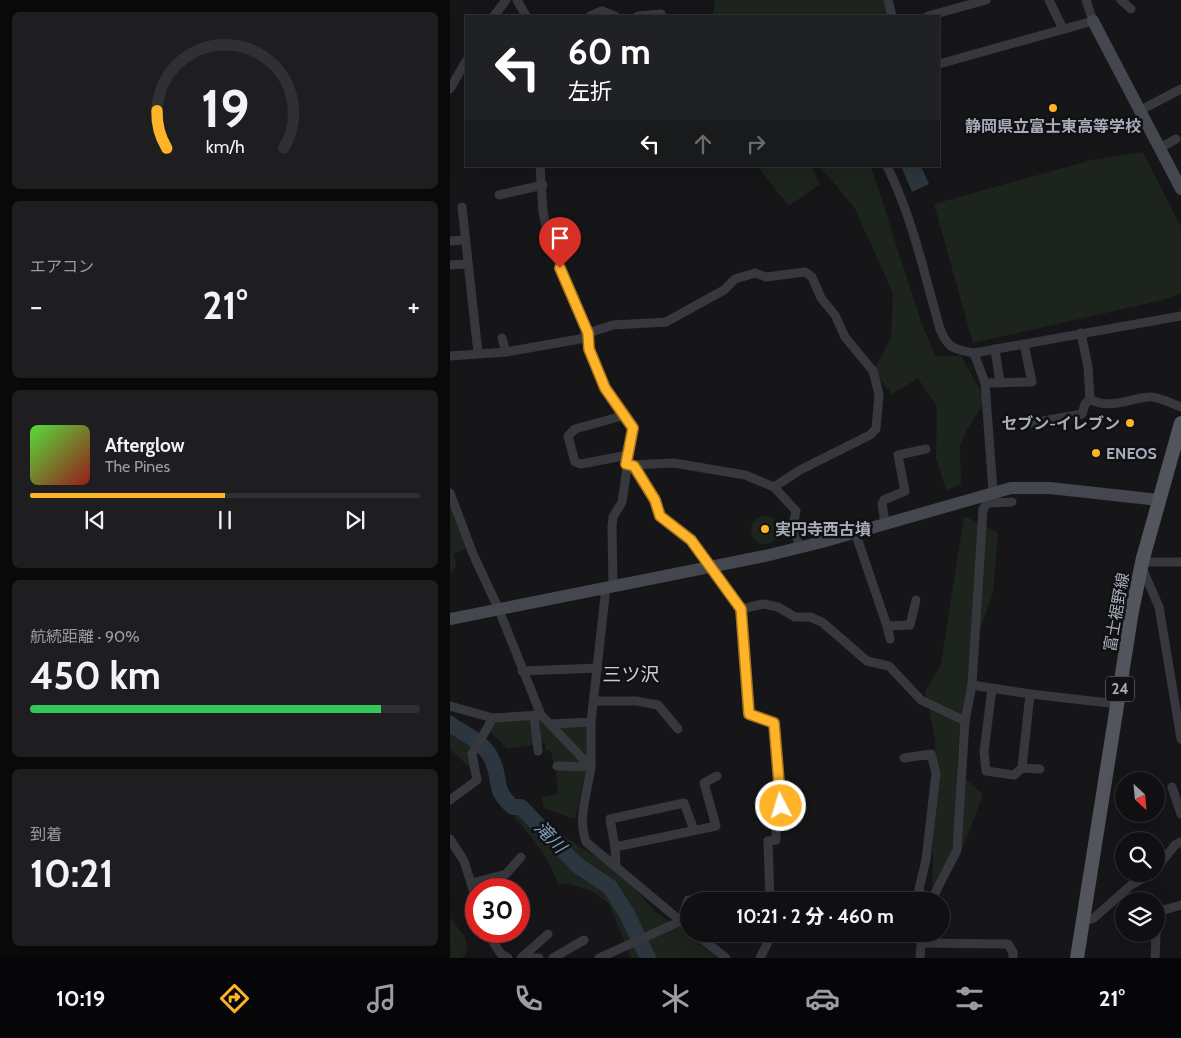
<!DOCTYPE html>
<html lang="ja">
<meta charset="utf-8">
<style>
:root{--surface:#101013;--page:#1e1e21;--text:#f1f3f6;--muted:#9c9da0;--line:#303033;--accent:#feb329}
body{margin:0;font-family:Cabin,"Noto Sans JP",sans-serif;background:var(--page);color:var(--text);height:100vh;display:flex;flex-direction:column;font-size:19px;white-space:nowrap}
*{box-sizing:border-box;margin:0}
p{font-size:16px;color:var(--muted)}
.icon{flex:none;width:28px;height:28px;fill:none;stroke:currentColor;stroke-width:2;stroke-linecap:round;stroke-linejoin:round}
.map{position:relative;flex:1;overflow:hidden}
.details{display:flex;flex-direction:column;gap:12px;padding:12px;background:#09090a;width:450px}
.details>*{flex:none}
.hud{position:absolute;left:15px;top:15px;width:475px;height:152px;border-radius:0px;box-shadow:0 5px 20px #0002,0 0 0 1px var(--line);background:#202124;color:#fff;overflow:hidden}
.needle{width:32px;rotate:154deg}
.buttons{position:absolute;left:665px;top:772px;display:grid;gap:10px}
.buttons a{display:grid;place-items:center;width:50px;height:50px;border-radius:50%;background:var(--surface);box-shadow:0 5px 20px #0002,0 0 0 1px var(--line);font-size:25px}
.speed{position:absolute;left:15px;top:878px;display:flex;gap:10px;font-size:25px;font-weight:700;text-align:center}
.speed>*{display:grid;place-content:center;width:65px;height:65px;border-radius:50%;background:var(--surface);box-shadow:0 5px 20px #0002,0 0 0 1px var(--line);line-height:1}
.speed .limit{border:8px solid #d22;background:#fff;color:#111}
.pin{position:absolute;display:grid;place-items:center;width:42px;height:42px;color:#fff;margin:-51px -21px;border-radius:50% 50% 50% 0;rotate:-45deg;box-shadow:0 0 5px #0007}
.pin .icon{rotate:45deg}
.me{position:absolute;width:55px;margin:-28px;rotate:355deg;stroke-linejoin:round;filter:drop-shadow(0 0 4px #0008)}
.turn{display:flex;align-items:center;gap:18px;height:105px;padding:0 20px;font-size:22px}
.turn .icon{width:65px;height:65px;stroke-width:2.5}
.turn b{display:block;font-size:35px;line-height:42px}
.lanes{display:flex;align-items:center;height:48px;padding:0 20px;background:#0003;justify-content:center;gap:25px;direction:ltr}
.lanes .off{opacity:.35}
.big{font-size:38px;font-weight:800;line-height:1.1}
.details .card{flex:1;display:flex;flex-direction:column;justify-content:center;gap:8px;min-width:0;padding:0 18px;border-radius:8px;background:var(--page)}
.details .dial{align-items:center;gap:0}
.dial svg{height:130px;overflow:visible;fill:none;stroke:var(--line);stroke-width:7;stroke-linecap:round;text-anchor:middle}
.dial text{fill:var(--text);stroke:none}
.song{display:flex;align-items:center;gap:15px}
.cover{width:60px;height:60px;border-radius:8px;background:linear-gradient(135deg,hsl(110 70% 55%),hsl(0 70% 35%))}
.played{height:5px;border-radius:2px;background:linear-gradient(90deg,var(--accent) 50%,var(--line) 50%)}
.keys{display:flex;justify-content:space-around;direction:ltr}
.heat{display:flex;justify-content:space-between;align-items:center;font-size:28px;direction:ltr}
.charge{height:8px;border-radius:4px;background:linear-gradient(90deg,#34c759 90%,var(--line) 0)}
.trip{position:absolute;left:230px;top:892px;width:270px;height:50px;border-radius:25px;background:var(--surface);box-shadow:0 5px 20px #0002,0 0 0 1px var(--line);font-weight:800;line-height:50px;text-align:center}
.tabs{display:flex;height:80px;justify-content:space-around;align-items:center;background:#060608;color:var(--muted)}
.tabs .icon{width:35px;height:35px}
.tabs .active{color:var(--accent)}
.tabs b{font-size:22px;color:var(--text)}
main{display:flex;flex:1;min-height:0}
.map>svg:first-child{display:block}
.green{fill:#1c241d}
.water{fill:#2b363e}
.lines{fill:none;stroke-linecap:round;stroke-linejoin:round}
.river{stroke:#2b363e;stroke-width:16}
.street{stroke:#37383e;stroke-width:9}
.secondary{stroke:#45474e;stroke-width:12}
.primary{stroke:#53555d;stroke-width:14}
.route-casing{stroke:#a5741b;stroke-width:12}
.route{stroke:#feb329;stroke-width:9}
.poi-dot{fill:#feb329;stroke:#111114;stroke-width:2}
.labels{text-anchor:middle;stroke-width:5;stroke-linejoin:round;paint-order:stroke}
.shield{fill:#111114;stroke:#7a7e88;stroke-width:1}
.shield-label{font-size:15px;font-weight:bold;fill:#a7adb9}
.poi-label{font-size:16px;font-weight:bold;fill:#a7adb9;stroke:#111114;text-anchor:start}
.street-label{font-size:16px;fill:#a7adb9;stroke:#111114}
.water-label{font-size:18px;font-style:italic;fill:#7c9cb7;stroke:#111114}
.quarter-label{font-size:19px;fill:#c9ccd5;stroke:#111114}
</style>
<main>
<section class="details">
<div class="card dial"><svg viewBox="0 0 100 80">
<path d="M14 69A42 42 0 1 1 86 69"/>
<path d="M14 69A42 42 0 0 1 8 46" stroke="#feb329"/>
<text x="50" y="56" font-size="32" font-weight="700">19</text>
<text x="50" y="72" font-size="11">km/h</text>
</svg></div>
<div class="card"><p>エアコン</p>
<div class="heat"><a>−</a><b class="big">21°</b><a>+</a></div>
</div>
<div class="card">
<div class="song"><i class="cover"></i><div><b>Afterglow</b><p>The Pines</p></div></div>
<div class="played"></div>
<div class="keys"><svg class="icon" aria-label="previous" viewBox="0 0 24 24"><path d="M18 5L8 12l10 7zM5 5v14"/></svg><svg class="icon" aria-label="pause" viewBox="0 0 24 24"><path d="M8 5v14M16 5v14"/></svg><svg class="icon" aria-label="next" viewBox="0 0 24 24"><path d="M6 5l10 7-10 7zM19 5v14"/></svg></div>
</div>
<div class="card"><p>航続距離 · 90%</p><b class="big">450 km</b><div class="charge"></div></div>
<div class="card"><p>到着</p><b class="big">10:21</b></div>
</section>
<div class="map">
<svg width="731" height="958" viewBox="0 0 731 958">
<rect width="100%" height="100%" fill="#161619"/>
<g class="green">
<polygon points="265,0 436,0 440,16 263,16"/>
<polygon points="693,152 731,227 731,293 713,300 523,343 484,204 642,160"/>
<polygon points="307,166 361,166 370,184 339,206"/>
<polygon points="367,166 421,166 470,319 485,356 511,356 536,400 518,428 510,445 511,484 496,490 486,458 487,407 468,378 442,394 423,371 441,338 443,293 405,209 381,179"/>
<polygon points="0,504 17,548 4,554 6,566 0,574"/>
<circle cx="315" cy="530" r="14"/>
<path d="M514 516 548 533 543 593 525 644 529 651C516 691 508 730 507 772L533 794 514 845 482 899 485 738 475 692 491 664Z"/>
<polygon points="0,714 26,735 20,768 0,749"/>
<polygon points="88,718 98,726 138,724 135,776 125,819 94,808 92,797 108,794 106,771 101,752 96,750 95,743 57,749 41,732 43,720"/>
<path d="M73 809 172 874 206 913 231 928 268 958H181L159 904 142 891 118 884H108C99 858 83 837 64 817Z"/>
<polygon points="0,917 15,937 18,950 12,958 0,958"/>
</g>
<polygon class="water" points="451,166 471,166 479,184 462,192"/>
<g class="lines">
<path class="river" d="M0 724C16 735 36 743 43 762 52 784 42 788 63 807H71L127 865 160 887 177 914 198 958"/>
<g class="street">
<polyline points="67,0 76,16"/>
<polyline points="438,0 442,16"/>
<polyline points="599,0 613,29"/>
<polyline points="671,0 681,9"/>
<polyline points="44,16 56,0"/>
<polyline points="140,16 152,11 165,16"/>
<polyline points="188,16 211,14"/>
<polyline points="478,16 536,0"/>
<polyline points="489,64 643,21 636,0"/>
<polyline points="0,89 16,61"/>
<polyline points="691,110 731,89"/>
<polyline points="710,148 726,139"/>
<polyline points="90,166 93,212 98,237 138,333 139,349 155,388 176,415 183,428 172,502 163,517 162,527 163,585"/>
<path d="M437 166C463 219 474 273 490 329 498 349 504 349 524 353L731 316"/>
<polyline points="49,195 93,185"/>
<polyline points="12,207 28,353"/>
<polyline points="0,241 15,240"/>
<polyline points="0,265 16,264"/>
<polyline points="52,338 56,352"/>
<polyline points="545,349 550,383"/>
<polyline points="524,353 535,383 543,491 541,496"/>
<polyline points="0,356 56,352 130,339 138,333 163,325 216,322 274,290 285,279 305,273 316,277 355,272 362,277 371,298 385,315 395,337 423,371 429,394 426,429 420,435 350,470 324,487"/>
<polyline points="535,383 582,382 574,344"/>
<path d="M640 399C659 411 682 397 701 397 710 397 722 404 731 407"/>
<polyline points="176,415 125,429 118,436 125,462 131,464 178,455"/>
<polyline points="582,423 632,414 635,404 640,399 638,367 631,333"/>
<polyline points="180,465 224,463 295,475 324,487 346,511 343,526 350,548"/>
<polyline points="184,466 205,500 210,516 241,540 291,609 299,714 324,723 331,806 326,815 326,840 318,841 320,901"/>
<path d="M0 493 23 554 49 610 91 715 141 767C138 791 127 818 136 842L239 928"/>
<polyline points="435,523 432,504 434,500 455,491 448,455 476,449"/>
<polyline points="405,532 437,626 460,625 466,600"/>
<polyline points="693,562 731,562"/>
<polyline points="692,568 709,607 731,739"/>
<polyline points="291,609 313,604 328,607 345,617 360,617 372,622 417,661 439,666 471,700 515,721"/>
<polyline points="437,626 440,639"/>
<polyline points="72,671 148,668"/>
<polyline points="522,685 580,694 668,704"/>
<polyline points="542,689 534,751 536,771 564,775 572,768 580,694"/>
<polyline points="145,701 186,701 208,705 228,729"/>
<polyline points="0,706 43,718"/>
<polyline points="84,715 88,751"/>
<polyline points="100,724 141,722"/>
<polyline points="454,758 481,754 486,773 476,860 469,889 474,901"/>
<polyline points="107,766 141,767 141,722 156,587"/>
<polyline points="572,768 590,769"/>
<polyline points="722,787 731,814"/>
<polyline points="0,800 27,780 22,754 43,718 91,715"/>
<polyline points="0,839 14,861 26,899"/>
<polyline points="165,847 160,819 234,803 244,830"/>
<polyline points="166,865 165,847 266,826 254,783 267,776"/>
<polyline points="706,869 725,845 731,842"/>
<polyline points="22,883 56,874 71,857"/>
<polyline points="481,901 507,850 515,721 522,685 533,509 538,503 562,502"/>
<polyline points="69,903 75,901"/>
<polyline points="632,922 644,918 681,885 700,874"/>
<polyline points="36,931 51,954 58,958"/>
<polyline points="706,933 707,912 731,905"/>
<polyline points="246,934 276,958"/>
<polyline points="471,943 558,944 563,952 563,958"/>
<polyline points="71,958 98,934"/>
<polyline points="81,958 89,958"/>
<polyline points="103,958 134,940"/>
<polyline points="149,958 231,921 238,900 278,901"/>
<polyline points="310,958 322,934"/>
<polyline points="470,958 472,934"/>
<polyline points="705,958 706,934"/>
</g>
<g class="secondary">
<polyline points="643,21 731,189"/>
<polyline points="0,619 315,556 372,542 561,488 600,488 709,500"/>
</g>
<polyline class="primary" points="627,958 682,611 693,558 731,423"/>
</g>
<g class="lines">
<defs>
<polyline id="route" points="110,268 138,333 139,349 155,388 183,428 176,464 184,466 205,500 210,516 241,540 291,609 299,714 324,723 331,806"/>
</defs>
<use href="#route" class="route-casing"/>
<use href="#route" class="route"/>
</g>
<g class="poi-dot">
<circle cx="603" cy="108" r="5"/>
<circle cx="680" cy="423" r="5"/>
<circle cx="646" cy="453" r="5"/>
<circle cx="315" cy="529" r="5"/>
</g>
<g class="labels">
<rect class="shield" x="656" y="676.5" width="28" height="25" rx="4"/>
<g class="shield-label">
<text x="670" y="694">24</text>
</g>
<g class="poi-label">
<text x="603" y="132" text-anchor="middle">静岡県立富士東高等学校</text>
<text x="670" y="429" text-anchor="end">セブン-イレブン</text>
<text x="656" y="459">ENEOS</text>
<text x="325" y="535">実円寺西古墳</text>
</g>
<g class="street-label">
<text transform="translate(666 612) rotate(-80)" y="6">富士裾野線</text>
</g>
<g class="water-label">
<text transform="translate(100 837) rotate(46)" y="6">滝川</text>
</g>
<g class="quarter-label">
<text x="181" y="681">三ツ沢</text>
</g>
</g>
</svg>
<div class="buttons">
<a><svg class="needle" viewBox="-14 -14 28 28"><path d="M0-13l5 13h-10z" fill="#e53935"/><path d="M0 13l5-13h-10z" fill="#9c9da0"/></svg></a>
<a><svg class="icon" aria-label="search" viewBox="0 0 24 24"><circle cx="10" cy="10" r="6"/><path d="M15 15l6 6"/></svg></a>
<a><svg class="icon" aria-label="layers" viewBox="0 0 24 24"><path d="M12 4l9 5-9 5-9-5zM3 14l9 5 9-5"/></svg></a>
</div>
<div class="speed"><div class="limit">30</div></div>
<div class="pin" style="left:110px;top:268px;background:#d93025"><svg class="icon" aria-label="arrive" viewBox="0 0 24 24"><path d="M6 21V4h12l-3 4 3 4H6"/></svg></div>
<svg class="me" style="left:331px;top:806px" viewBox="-20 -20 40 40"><circle r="17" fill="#feb329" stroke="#fff" stroke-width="3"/><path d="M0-11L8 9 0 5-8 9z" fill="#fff"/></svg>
<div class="trip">10:21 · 2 分 · 460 m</div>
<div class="hud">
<div class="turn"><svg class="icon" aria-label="left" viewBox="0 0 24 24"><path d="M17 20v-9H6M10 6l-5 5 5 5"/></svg><div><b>60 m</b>左折</div></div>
<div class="lanes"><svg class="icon" aria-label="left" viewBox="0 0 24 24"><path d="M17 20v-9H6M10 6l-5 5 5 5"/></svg><svg class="icon off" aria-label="ahead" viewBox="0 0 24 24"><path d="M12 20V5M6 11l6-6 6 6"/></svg><svg class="icon off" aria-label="right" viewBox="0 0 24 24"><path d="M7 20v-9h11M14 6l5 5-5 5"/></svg></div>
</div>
</div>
</main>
<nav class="tabs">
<b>10:19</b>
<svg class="icon active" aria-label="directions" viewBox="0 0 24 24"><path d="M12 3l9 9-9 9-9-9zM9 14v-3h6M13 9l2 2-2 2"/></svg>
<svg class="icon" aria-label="music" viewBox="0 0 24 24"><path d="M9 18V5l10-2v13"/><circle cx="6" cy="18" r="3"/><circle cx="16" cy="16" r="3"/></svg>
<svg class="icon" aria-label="phone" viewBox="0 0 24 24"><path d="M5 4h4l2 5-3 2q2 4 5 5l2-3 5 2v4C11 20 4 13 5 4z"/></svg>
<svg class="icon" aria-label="climate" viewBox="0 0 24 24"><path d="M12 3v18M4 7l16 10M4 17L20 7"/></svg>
<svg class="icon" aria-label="car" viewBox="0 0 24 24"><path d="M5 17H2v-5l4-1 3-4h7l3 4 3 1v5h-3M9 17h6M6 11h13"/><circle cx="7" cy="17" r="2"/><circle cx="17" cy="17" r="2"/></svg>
<svg class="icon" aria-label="filters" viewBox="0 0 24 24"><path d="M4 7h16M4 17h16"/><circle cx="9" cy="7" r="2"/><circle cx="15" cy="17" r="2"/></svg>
<b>21°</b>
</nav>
